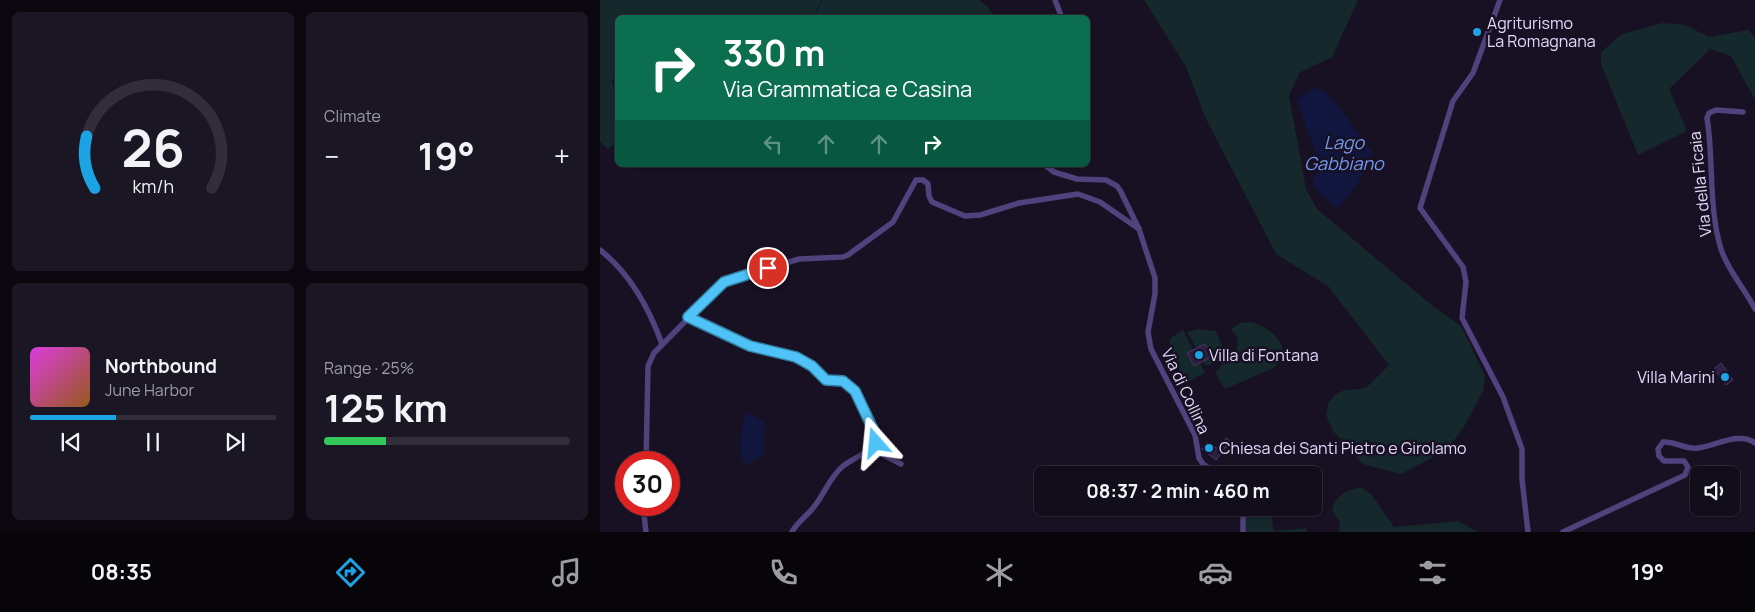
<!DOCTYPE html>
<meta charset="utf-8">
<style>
:root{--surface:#120d1a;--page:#1b1623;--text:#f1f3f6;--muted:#9c9ca2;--line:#312d39;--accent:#1ba3e3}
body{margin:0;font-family:Manrope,sans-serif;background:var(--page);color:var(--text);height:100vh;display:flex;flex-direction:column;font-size:19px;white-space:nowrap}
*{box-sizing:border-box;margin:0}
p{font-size:16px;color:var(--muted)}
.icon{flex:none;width:28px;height:28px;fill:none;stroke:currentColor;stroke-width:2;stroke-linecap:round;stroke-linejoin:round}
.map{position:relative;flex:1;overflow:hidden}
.panel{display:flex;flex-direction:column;gap:12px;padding:12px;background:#0a070e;width:600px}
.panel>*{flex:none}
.top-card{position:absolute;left:15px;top:15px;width:475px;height:152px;border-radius:8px;box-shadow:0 1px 4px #0004,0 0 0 1px var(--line);background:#0b6e4f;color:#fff;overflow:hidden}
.buttons{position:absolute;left:1090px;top:466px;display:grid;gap:10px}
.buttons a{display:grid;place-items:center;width:50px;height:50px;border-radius:8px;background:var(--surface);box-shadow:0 1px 4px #0004,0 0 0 1px var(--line);font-size:25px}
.speed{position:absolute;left:15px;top:451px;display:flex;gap:10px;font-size:25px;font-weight:700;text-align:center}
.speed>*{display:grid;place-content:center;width:65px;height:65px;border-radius:50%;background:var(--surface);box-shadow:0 1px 4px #0004,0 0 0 1px var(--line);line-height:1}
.speed .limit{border:8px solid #d22;background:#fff;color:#111}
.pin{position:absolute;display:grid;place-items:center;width:42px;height:42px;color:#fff;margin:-21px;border:2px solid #fff;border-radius:50%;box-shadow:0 1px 5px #0007}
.me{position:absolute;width:55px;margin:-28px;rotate:342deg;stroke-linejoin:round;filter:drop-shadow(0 0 4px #0008)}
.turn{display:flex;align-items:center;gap:18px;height:105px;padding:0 25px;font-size:22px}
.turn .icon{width:65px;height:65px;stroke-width:2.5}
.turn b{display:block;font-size:35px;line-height:42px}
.lanes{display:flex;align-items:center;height:48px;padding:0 25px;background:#0003;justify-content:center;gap:25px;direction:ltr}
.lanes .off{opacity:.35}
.big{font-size:38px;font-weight:700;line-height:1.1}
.panel .tile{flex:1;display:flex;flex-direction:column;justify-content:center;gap:8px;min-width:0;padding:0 18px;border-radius:8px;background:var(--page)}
.panel .dial{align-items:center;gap:0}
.dial svg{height:130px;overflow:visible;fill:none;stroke:var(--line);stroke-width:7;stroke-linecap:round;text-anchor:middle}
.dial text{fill:var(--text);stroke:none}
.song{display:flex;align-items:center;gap:15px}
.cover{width:60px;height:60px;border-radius:8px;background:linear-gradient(135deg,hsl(300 70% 55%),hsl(30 70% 35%))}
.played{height:5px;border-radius:2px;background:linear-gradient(90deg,var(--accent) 35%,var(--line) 35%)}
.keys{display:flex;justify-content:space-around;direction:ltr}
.heat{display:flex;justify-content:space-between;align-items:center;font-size:28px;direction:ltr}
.charge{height:8px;border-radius:4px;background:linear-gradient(90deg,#34c759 25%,var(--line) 0)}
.panel .tiles{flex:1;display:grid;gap:12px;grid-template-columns:repeat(2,1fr)}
.trip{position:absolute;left:434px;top:466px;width:288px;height:50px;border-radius:8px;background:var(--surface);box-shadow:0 1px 4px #0004,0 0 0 1px var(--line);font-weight:700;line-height:50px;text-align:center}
.tab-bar{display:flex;height:80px;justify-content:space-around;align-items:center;background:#07050a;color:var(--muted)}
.tab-bar .icon{width:35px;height:35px}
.tab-bar .on{color:var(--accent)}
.tab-bar b{font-size:22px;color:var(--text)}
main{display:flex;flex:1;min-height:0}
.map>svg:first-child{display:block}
.green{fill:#15282c}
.water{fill:#10163d}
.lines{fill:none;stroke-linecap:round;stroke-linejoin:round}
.stream{stroke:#10163d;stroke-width:1}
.building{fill:#2e1f42;stroke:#4b346b}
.street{stroke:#51417c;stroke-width:5.5}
.route-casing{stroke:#337fa1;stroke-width:12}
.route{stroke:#4fc3f7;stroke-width:9}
.poi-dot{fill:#1ba3e3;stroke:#181123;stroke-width:2}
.labels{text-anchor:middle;stroke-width:5;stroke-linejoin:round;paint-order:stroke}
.poi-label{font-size:16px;fill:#e3d7fa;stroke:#181123;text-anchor:start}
.street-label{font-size:16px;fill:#e3d7fa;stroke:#181123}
.water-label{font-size:18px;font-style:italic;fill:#7199ee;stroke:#181123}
</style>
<main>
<section class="panel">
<div class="tiles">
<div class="tile dial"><svg viewBox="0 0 100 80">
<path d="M14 69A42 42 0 1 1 86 69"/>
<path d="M14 69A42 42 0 0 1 9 37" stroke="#1ba3e3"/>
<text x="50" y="56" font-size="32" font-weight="700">26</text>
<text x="50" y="72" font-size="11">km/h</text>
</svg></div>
<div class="tile"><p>Climate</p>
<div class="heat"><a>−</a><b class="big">19°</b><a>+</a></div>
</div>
<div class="tile">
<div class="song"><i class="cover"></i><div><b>Northbound</b><p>June Harbor</p></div></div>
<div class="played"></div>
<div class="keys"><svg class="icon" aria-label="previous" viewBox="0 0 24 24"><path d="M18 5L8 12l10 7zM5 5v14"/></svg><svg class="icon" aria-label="pause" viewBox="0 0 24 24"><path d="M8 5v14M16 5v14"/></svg><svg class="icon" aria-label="next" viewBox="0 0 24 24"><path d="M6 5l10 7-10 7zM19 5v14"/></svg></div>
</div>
<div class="tile"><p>Range · 25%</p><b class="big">125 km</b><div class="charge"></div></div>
</div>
</section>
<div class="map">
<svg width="1155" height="532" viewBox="0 0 1155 532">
<rect width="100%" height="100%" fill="#181123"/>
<g class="green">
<polygon points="0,0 379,0 388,7 394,17 18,18 17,76 12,80 17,99 17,142 8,149 0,142"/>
<polygon points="544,0 758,0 732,57 699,73 689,96 706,189 717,209 834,307 861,326 885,376 883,391 865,425 856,438 844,450 830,459 801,474 763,464 733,431 726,415 728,404 735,395 742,391 766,388 789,365 728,286 676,254 605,117 586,67"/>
<polygon points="1063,23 1085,25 1109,37 1148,30 1155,37 1155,100 1131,56 1110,49 1069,89 1087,131 1038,155 1001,64 1001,52 1022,34"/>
<path d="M651 322C667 326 687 341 683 359L673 368 625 389 615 373 637 348 638 339 631 329 641 323Z"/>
<polygon points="598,329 616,331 626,356 609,365 605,365 603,361 611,357 605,344 596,348 587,332"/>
<polygon points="583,330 593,350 587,354 594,366 600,363 605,373 584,384 569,341 572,337"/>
<path d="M762 488 771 494 794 527 858 521 878 532H739L740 522 732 510C736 495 746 489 762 488Z"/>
<polygon points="645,508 671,508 673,528 675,531 706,528 708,532 645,532"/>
</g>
<g class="water">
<path d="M714 88 723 91 733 99 772 151C770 168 749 196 738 208L719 194 712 184 717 171 720 170 719 161 696 100Z"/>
<path d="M149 413 165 422 164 452 158 458 146 465C136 456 142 429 144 417Z"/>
</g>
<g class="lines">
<g class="stream">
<polyline points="213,18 222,0"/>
<polyline points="13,149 18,155"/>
<polyline points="0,164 18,143"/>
<polyline points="27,165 67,213"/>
<polyline points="824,207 860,256"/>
<polyline points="864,262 868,271 868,283"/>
<path d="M866 304C869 336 895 363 904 394"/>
<polyline points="977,401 1013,489"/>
<polyline points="925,452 926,488"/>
</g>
</g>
<g class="building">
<polygon points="605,344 611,357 594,366 587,353"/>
<polygon points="1121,363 1133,380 1126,385 1114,369"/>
<polygon points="626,438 634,444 630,449 626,447 616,460 602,449 607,442 618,449"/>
</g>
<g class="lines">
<g class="street">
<polyline points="455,0 462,18"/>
<polyline points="900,0 873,73 853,101 820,208 863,267 866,282 862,318 903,397 922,449 922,479 928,532"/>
<path d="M1143 112 1116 110 1109 113 1107 118C1114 161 1108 207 1121 249 1128 271 1145 289 1155 309"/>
<polyline points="445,165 454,172 477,179 506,180 517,186 521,192 539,229 555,278 555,294 548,332 551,349 595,435 599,458 603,464 619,475"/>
<path d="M0 250C31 274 49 308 62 344"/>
<path d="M88 317 150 346 196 357 212 366 219 374 226 380 243 381 255 391 272 427 276 445C272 450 251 460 243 466 229 478 224 495 213 508 206 517 197 522 192 532"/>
<polyline points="272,449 301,464"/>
<polyline points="46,462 48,366 54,353 124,282 199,259 243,257 248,255 293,222 316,180 323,180 328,184 329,196 332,202 365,216 380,215 419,203 478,194 500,202 539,229"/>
<polyline points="43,505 46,532"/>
<polyline points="643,532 643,508"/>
<path d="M963 532 1085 475 1088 467 1084 461H1064L1059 456 1058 449 1063 442C1075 441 1086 450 1098 448 1115 446 1140 431 1155 443"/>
</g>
</g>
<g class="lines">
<defs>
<polyline id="route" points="168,268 124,282 88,317 150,346 196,357 212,366 226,380 243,381 255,391 272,427 276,443"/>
</defs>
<use href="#route" class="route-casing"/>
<use href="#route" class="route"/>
</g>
<g class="poi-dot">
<circle cx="877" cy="32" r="5"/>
<circle cx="599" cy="355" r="5"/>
<circle cx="1125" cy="377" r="5"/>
<circle cx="609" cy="448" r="5"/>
</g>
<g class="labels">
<g class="poi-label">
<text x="887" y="29">Agriturismo<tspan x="887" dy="18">La Romagnana</tspan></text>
<text x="609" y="361">Villa di Fontana</text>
<text x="1115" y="383" text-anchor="end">Villa Marini</text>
<text x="619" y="454">Chiesa dei Santi Pietro e Girolamo</text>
</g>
<g class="street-label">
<text transform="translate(1100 184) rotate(-96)" y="6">Via della Ficaia</text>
<text transform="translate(586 391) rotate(65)" y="6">Via di Collina</text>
</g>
<g class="water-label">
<text x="744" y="149">Lago<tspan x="744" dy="21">Gabbiano</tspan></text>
</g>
</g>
</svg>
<div class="buttons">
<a><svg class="icon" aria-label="sound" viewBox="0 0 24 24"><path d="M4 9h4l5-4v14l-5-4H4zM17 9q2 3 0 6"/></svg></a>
</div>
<div class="speed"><div class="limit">30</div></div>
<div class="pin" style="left:168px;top:268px;background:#d93025"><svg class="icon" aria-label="arrive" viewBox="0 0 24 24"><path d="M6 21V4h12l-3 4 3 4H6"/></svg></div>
<svg class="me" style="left:276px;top:443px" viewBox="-20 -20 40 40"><path d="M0-17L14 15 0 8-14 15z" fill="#4fc3f7" stroke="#fff" stroke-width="4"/></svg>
<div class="trip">08:37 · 2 min · 460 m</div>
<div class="top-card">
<div class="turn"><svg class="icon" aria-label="right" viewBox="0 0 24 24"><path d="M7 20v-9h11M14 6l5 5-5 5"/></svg><div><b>330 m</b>Via Grammatica e Casina</div></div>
<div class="lanes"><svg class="icon off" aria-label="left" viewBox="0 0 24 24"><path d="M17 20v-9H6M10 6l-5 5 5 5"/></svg><svg class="icon off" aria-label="ahead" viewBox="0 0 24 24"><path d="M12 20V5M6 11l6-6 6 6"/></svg><svg class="icon off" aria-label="ahead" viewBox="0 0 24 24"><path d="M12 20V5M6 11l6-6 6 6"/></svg><svg class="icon" aria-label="right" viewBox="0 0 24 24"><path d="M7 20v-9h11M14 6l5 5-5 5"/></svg></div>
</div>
</div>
</main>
<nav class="tab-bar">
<b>08:35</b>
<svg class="icon on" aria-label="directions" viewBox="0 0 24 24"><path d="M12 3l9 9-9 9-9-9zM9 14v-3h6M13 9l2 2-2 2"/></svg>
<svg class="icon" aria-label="music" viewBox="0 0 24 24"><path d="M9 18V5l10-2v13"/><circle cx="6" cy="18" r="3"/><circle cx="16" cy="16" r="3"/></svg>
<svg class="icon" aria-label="phone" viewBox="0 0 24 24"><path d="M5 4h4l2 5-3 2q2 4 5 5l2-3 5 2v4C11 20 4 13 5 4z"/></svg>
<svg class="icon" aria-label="climate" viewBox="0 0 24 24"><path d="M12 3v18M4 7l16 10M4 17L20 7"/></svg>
<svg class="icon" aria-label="car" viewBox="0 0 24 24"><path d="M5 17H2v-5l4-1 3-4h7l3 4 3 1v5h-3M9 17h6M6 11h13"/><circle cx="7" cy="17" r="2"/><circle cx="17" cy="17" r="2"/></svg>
<svg class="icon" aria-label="filters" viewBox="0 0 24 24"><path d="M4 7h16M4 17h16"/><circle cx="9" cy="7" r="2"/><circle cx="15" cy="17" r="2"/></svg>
<b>19°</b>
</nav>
